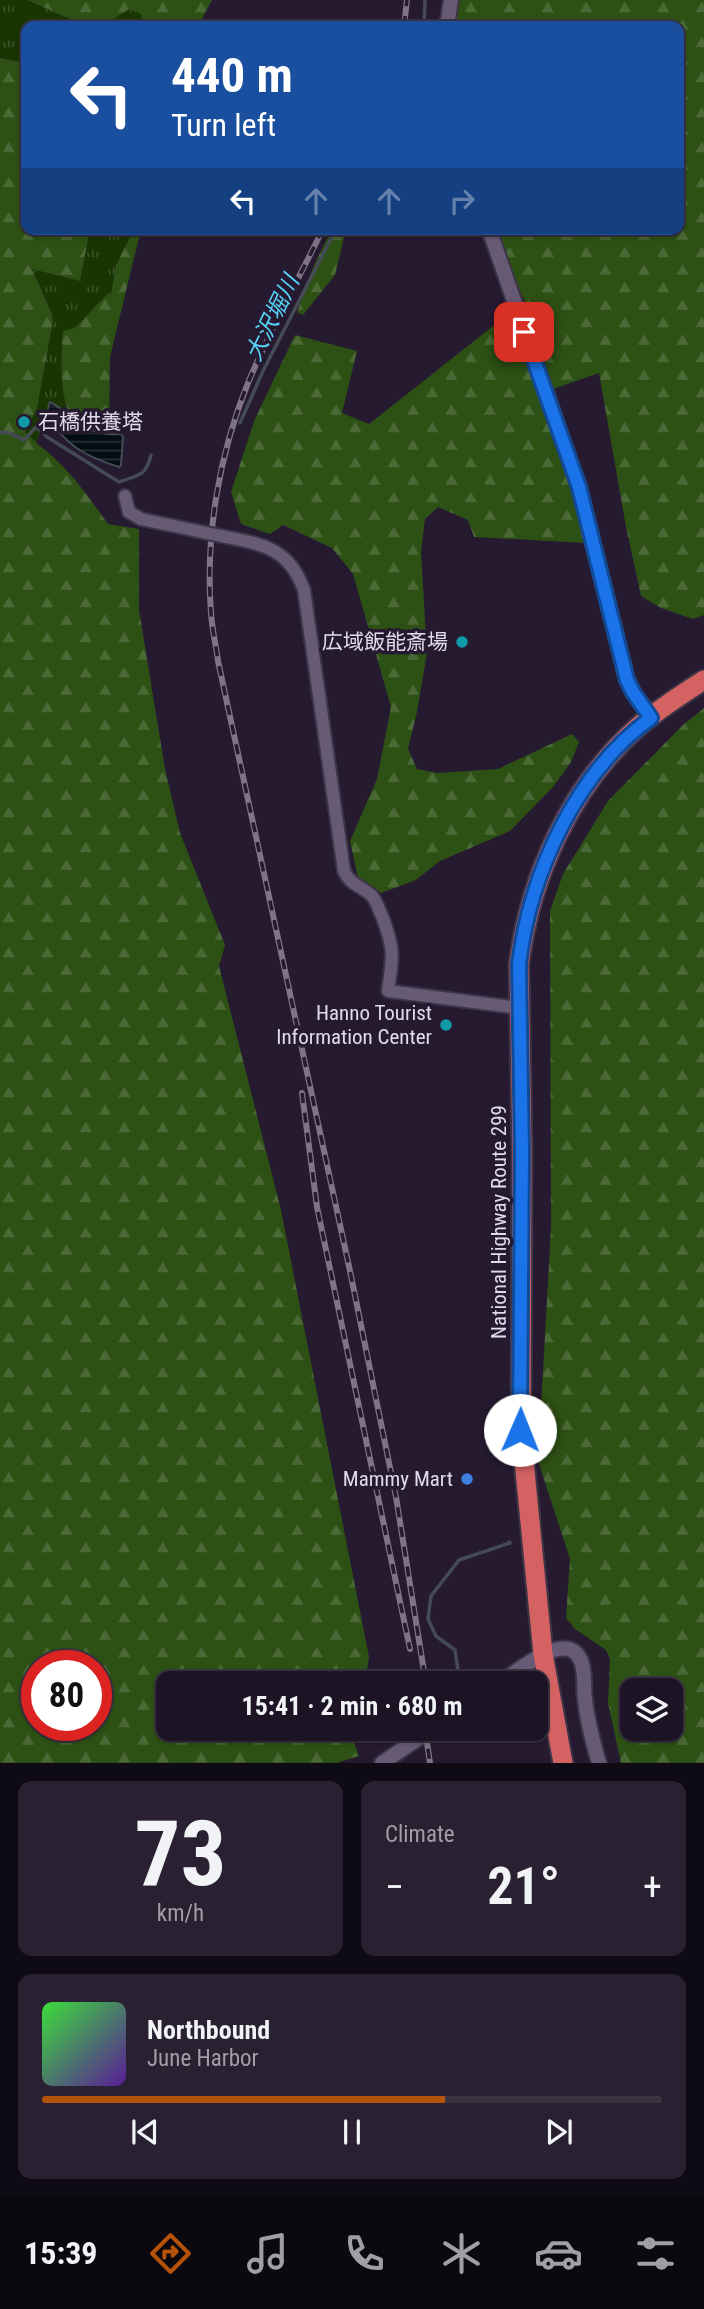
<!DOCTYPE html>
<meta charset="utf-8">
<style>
:root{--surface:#1c1425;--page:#292132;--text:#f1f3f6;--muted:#a09ea7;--line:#3a3342;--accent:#b45309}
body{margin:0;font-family:"Roboto Condensed","Noto Sans JP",sans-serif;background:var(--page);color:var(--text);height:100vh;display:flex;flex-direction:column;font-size:26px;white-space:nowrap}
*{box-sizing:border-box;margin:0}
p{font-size:23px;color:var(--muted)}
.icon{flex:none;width:38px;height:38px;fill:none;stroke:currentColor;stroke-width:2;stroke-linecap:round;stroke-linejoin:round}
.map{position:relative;height:1763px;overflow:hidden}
.sheet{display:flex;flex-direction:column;gap:18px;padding:18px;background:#0f0b14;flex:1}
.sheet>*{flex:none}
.banner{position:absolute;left:21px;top:21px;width:663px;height:214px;border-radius:14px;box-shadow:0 2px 5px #0004,0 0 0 2px var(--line);background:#1a4fa0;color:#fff;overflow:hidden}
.controls{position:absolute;left:620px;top:1678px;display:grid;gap:14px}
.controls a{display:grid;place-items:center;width:63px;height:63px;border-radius:14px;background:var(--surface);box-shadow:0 2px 5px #0004,0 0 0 2px var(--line);font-size:35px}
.speed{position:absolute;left:21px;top:1650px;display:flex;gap:14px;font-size:35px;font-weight:700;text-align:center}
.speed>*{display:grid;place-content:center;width:91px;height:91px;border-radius:50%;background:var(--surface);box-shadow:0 2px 5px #0004,0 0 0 2px var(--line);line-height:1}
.speed .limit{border:10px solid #d22;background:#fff;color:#111}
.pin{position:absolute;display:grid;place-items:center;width:60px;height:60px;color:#fff;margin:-30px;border-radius:14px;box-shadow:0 4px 10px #0006}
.me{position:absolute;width:77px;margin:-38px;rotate:1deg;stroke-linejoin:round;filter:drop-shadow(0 0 5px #0008)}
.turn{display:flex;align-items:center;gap:24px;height:147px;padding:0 35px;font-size:32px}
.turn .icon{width:91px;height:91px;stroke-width:2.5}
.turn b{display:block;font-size:49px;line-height:60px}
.lanes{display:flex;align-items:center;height:66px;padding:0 35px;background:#0003;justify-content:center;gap:35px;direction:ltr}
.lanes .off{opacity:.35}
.big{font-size:52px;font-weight:700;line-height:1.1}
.sheet .card{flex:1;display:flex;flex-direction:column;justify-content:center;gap:10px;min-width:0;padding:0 24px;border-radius:14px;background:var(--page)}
.sheet .dial{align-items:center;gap:0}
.dial b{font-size:91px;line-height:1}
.song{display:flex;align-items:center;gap:21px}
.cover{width:84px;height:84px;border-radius:10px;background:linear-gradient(135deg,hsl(120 70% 55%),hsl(270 70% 35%))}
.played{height:7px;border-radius:4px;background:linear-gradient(90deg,var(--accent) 65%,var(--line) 65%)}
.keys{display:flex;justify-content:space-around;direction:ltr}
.heat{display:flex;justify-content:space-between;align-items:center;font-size:38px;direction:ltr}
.sheet .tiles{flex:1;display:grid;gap:18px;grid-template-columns:1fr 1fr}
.card:last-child{grid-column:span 2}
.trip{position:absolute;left:156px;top:1671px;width:392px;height:70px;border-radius:14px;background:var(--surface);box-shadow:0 2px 5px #0004,0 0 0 2px var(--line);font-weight:700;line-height:70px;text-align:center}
.menu{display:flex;height:112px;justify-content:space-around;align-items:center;background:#0b080f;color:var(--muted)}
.menu .icon{width:49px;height:49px}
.menu .active{color:var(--accent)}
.menu b{font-size:32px;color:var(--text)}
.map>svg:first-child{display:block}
.grass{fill:url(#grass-tufts)}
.forest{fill:url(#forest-firs);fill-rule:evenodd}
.water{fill:url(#water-rules);stroke:#454b54;stroke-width:2}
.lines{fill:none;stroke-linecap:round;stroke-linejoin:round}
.stream{stroke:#454b54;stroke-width:3.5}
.minor-casing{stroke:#3d3446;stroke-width:16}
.tertiary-casing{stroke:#3d3446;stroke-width:18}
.trunk-casing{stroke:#3d3446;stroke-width:23}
.minor{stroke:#675a75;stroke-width:12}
.tertiary{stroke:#675a75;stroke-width:14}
.trunk{stroke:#d46262;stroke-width:19}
.rail-casing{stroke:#7e7387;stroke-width:6}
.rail{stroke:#261a31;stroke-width:3.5;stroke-dasharray:10;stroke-linecap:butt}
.minor-bridge-casing{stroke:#3d3446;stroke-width:16;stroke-linecap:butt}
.minor-bridge{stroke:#675a75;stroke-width:12}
.route-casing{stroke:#114b97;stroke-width:18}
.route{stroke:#1a73e8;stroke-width:12}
.culture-dot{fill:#0f9aa8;stroke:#261a31;stroke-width:2.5}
.shop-dot{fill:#3f7fe0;stroke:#261a31;stroke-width:2.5}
.labels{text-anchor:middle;stroke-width:7;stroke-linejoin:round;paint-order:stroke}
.poi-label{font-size:21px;fill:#e2daea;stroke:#261a31;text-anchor:end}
.street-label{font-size:21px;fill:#e2daea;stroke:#261a31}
.water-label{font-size:23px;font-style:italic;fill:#56d2f8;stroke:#261a31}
</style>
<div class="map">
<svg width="704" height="1763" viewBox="0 0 704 1763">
<defs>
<pattern id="grass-tufts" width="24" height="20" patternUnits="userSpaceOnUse" patternTransform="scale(1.75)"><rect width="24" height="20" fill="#183502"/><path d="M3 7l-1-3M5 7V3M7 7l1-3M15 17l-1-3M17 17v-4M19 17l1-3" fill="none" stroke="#395227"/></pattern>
<pattern id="forest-firs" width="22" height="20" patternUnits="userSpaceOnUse" patternTransform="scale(1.75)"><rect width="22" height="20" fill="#2d5014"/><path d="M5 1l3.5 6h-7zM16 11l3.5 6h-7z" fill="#4b6936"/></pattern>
<pattern id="water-rules" width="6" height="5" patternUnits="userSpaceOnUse" patternTransform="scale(1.75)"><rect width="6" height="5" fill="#020e13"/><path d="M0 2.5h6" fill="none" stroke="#273036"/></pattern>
</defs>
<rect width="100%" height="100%" fill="#261a31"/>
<g class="grass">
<polygon points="0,0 27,0 86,26 26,26 26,63 0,58"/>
<polygon points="129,9 141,14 142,26 104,26"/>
<polygon points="90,229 134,229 116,265 111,294 108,293 75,328 61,355 66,411 50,403 36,443 24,432 37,408 53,321 52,314 32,268 80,281"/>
</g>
<g class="forest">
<polygon points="27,0 212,0 198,26 142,26 141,14 129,9 104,26 86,26"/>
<polygon points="451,0 704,0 704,615 693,619 661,608 641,596 626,527 599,373 542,393 586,543 474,537 468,520 438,507 425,519 421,552 427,653 417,712 408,749 417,769 438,773 498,769 572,734 579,742 571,762 553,787 510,831 440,861 416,880 381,893 358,878 350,841 377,779 391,707 353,574 332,548 283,525 270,534 241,524 231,492 254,421 295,335 357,351 342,413 369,424 525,301 494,245 489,229 679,229 679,26 447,26"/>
<path d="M0 58 26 63V229H90L80 281 32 269 52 314 53 321 37 408 25 432 36 442 50 402 36 443C66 464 87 495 108 524L139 529V610L165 769 180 833 225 945 219 966 281 1210 369 1657 365 1683 168 1684V1729H354V1743L359 1756 336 1763H0ZM37 1666H96V1726H37Z"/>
<path d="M134 229H141L110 357 109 432C100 429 85 428 77 423 58 410 61 352 63 331L75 328 108 293 111 294 116 265Z"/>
<polygon points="332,229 346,229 335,275 303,315 297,312 314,265"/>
<path d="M704 708V1763H621L608 1703 610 1659 606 1650 575 1629 566 1618 570 1559 538 1461 551 1228 550 911 563 874 608 801 683 725ZM670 1690V1729H632V1690Z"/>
</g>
<path class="water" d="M50 402C78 417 84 437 121 434L123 437 121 465 119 467C84 456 67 446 46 415Z"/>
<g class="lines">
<g class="stream">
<polyline points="424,26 425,0"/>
<polyline points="240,423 263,371 336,229"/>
<path d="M0 432 10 433 24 440 36 427 47 437 119 482C139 475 146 476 151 455"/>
<polyline points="460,1684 455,1650 436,1636 428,1619 431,1596 459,1560 510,1543 509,1542"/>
</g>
<defs>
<g id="minor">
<polyline points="125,496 129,512 141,519"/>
<path d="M221 536C261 544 289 547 304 590L344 871C350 885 362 886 372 896 377 902 379 910 382 916 395 950 393 956 388 991L520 1008"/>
</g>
<g id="tertiary">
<polyline points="447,26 451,0"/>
<polyline points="489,229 579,487 627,680 633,692 651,718"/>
<path d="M499 1684C516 1672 568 1627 581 1661 586 1673 583 1687 585 1699 587 1721 593 1742 599 1763"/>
<polyline points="382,1763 432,1729"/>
</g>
<path id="trunk" d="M563 1763 543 1654 521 1430 522 1151 519 964C530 877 571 785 639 726 659 709 682 694 704 680"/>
</defs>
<use href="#minor" class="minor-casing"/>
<use href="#tertiary" class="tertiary-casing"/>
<use href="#trunk" class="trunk-casing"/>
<use href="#minor" class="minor"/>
<use href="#tertiary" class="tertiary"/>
<use href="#trunk" class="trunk"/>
<defs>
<g id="rail">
<polyline points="404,26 407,0"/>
<path d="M323 229C298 280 270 330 248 383 219 454 205 537 211 613 212 629 216 645 218 661L350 1271 396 1497 426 1684"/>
<polyline points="302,1093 317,1207 410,1649"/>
<polyline points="425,1729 430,1763"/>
</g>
</defs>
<use href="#rail" class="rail-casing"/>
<use href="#rail" class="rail"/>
<defs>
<polyline id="minor-bridge" points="141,519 221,536"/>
</defs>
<use href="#minor-bridge" class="minor-bridge-casing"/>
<use href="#minor-bridge" class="minor-bridge"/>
</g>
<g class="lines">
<defs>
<path id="route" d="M520 1430 522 1151 519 964C530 874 576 772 651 718L633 692 627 680 579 487 524 332"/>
</defs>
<use href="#route" class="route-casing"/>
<use href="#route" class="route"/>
</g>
<g class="culture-dot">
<circle cx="24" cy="422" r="7"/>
<circle cx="462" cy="642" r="7"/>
<circle cx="446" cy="1025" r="7"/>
</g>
<circle class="shop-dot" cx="467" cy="1479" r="7"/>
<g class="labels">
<g class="poi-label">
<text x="38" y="429" text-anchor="start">石橋供養塔</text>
<text x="448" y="649">広域飯能斎場</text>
<text x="432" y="1020">Hanno Tourist<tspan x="432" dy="24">Information Center</tspan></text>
<text x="453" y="1486">Mammy Mart</text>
</g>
<g class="street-label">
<text transform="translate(499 1222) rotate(-90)" y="7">National Highway Route 299</text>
</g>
<g class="water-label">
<text transform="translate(272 318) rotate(-64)" y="8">大沢堀川</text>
</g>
</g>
</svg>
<div class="controls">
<a><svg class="icon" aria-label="layers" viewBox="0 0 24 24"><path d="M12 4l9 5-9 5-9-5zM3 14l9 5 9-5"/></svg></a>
</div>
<div class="speed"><div class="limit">80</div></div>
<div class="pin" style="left:524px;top:332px;background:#d93025"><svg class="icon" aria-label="arrive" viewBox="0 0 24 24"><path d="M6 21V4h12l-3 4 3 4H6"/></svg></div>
<svg class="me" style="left:520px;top:1430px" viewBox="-20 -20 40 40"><circle r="19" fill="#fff"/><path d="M0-13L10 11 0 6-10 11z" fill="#1a73e8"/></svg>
<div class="trip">15:41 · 2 min · 680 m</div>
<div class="banner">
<div class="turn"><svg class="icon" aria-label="left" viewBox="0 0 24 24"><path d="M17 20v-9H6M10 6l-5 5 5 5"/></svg><div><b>440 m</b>Turn left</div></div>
<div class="lanes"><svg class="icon" aria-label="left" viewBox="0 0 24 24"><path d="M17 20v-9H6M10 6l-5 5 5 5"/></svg><svg class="icon off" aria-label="ahead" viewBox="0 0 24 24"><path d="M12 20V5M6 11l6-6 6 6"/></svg><svg class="icon off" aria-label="ahead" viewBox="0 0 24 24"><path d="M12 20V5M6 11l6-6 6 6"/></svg><svg class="icon off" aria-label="right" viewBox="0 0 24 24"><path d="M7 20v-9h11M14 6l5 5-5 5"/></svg></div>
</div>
</div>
<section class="sheet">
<div class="tiles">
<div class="card dial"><b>73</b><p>km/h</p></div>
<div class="card"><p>Climate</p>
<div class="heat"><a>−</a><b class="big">21°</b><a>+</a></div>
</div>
<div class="card">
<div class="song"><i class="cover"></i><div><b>Northbound</b><p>June Harbor</p></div></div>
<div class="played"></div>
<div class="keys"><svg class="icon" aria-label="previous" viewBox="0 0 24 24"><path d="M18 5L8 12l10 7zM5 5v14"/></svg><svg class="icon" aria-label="pause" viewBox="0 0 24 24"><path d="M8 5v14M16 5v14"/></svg><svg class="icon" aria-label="next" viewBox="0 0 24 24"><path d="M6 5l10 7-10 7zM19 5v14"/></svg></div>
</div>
</div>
</section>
<nav class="menu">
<b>15:39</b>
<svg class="icon active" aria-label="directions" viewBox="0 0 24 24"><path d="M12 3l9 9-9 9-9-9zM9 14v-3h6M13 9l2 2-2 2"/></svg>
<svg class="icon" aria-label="music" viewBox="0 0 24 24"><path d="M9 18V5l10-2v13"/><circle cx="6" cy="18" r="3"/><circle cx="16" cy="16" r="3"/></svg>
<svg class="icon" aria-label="phone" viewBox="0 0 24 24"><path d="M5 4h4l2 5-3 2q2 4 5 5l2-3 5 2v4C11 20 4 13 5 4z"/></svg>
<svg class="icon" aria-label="climate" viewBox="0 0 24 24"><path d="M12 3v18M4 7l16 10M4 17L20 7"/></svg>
<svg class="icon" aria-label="car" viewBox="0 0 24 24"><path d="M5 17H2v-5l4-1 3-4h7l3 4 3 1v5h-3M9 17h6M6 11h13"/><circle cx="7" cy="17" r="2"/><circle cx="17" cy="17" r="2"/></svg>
<svg class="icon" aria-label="filters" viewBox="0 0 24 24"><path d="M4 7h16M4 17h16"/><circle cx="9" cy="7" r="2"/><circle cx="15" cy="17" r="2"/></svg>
</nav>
